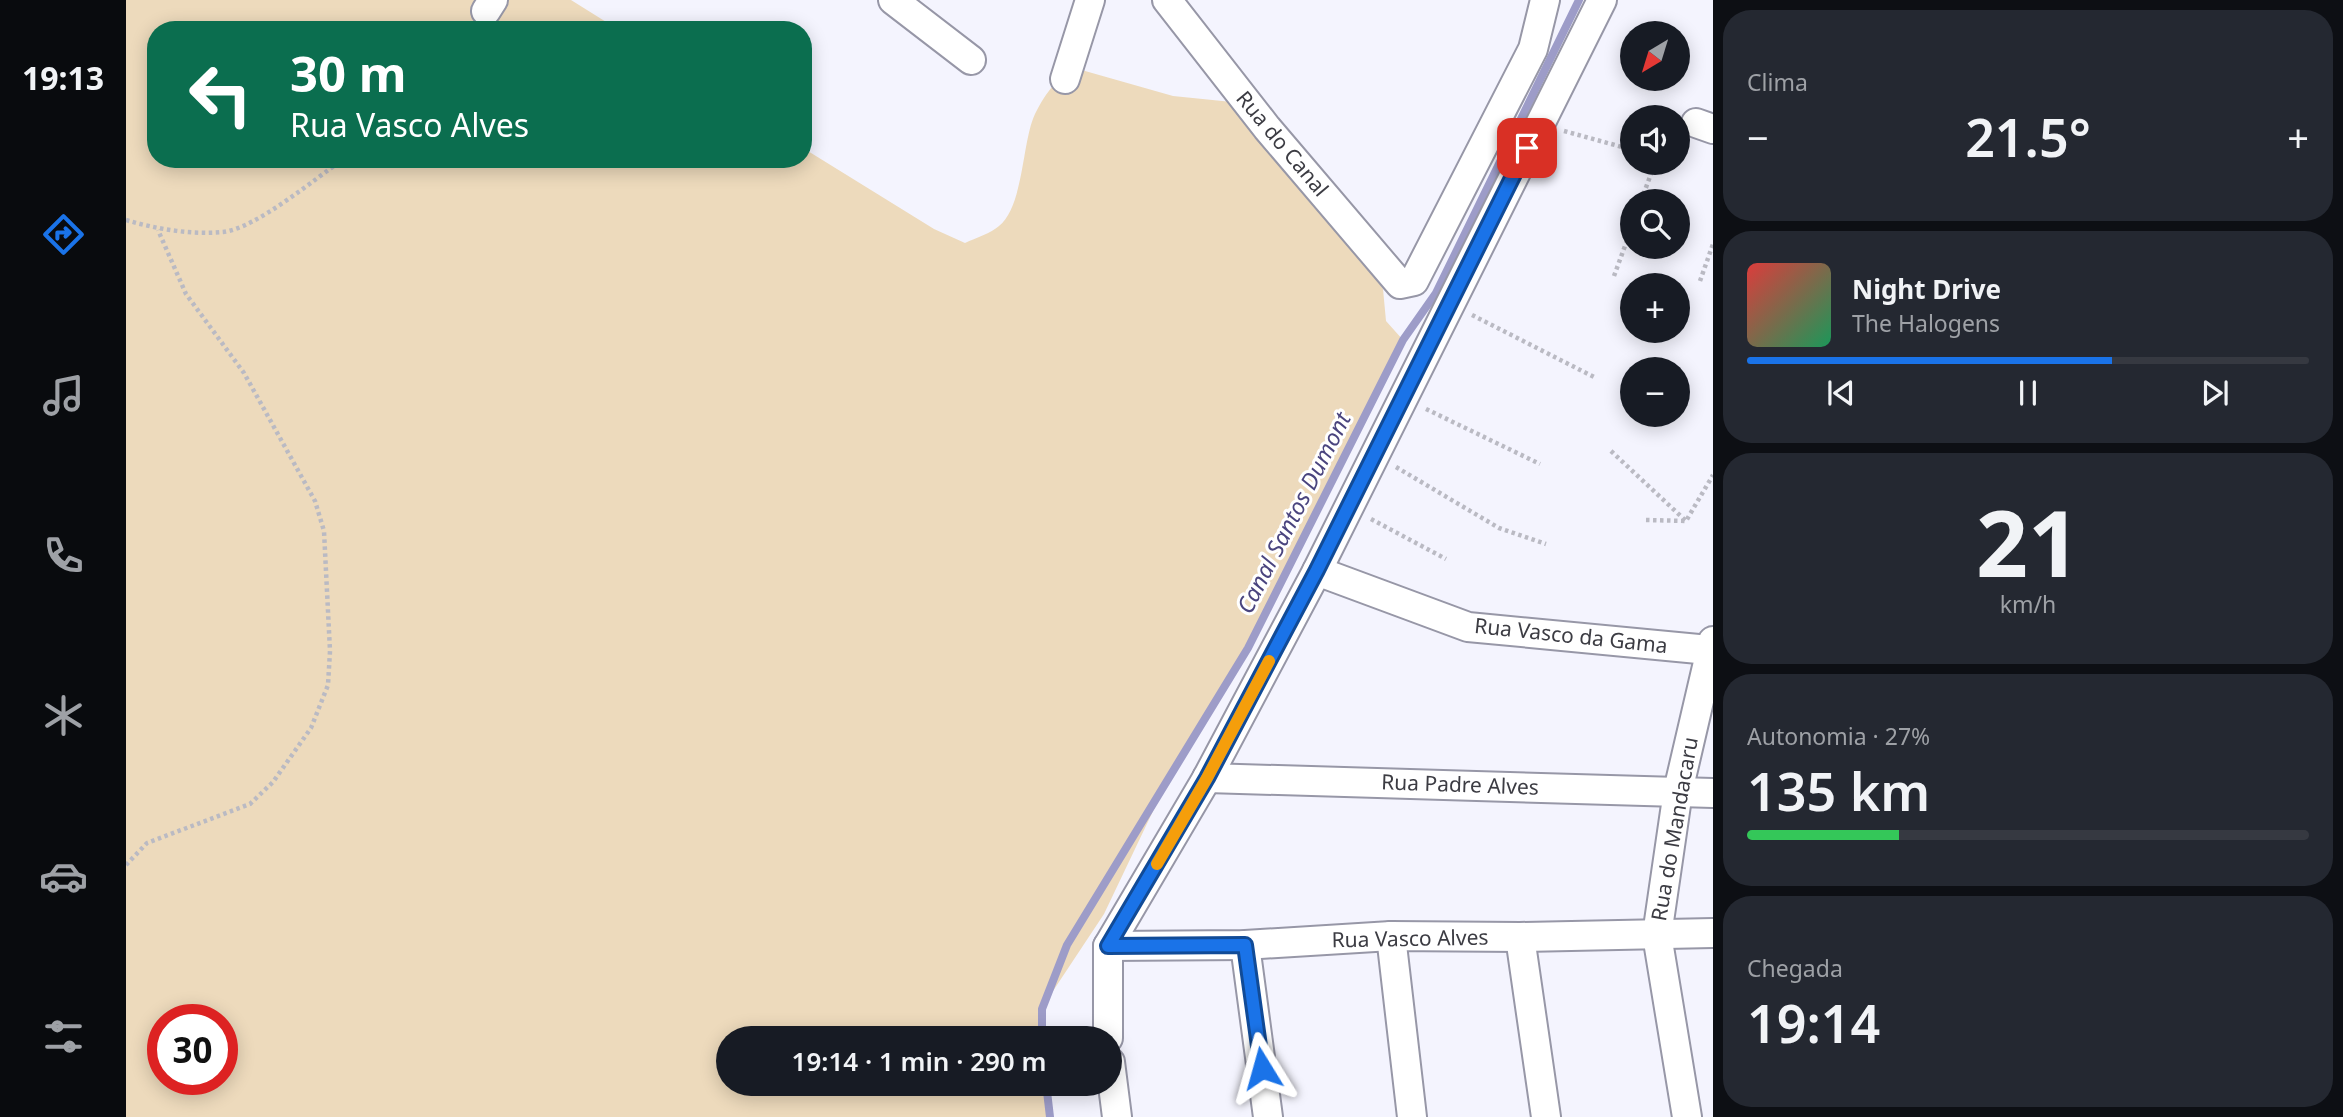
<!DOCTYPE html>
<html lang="pt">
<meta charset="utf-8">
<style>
:root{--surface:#171b24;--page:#242831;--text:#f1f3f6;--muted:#9ea1a6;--line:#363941;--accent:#1a73e8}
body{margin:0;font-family:"Noto Sans",sans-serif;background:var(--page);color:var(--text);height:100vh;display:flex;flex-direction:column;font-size:26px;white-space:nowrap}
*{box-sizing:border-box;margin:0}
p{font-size:23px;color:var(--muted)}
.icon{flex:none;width:38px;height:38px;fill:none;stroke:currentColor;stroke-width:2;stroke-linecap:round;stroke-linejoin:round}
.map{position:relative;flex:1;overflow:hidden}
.sheet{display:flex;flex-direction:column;gap:10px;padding:10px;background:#0d0f14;width:630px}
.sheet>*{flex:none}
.banner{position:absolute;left:21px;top:21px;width:665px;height:147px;border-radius:28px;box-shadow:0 4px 18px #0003;background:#0b6e4f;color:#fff;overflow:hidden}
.needle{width:46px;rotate:218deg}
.controls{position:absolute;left:1494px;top:21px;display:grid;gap:14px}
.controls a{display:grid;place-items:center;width:70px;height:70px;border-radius:50%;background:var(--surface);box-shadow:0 4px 18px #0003;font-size:35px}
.speed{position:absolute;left:21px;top:1004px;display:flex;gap:14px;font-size:35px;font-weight:700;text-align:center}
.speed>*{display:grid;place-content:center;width:91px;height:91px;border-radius:50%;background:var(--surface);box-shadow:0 4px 18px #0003;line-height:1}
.speed .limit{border:10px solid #d22;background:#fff;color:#111}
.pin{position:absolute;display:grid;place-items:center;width:60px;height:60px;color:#fff;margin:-30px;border-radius:14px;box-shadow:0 4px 10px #0006}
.me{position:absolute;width:77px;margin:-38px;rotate:352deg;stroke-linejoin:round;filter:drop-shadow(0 0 5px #0008)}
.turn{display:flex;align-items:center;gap:24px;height:147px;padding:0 28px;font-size:32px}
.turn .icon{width:91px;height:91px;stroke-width:2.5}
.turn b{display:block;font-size:49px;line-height:60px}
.big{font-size:52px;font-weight:600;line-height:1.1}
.sheet .card{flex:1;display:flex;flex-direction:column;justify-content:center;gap:10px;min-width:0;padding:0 24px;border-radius:28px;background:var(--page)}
.sheet .dial{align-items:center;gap:0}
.dial b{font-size:91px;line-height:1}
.song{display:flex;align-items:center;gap:21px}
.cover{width:84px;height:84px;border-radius:10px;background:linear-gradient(135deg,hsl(0 70% 55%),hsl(150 70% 35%))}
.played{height:7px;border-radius:4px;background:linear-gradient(90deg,var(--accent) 65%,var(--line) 65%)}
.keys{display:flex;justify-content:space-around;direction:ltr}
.heat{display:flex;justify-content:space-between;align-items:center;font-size:38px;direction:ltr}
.charge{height:10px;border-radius:5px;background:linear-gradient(90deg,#34c759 27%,var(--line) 0)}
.trip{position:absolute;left:590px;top:1026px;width:406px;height:70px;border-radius:35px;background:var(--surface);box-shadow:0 4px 18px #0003;font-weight:600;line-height:70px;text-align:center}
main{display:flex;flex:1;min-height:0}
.dock{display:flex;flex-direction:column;width:126px;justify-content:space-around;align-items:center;background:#090b0e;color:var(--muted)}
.dock .icon{width:49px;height:49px}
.dock .selected{color:var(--accent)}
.dock b{font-size:32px;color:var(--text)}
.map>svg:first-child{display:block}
.green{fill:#eddabc;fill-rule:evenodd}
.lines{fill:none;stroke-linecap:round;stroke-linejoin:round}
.stream{stroke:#9d9cc8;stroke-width:8}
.minor-casing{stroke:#9797a7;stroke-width:32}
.path{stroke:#babac3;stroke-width:4.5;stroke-dasharray:3.5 3.5;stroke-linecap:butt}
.minor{stroke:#fff;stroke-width:28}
.route-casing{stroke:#114b97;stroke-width:18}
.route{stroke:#1a73e8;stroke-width:12}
.slow{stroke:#f59e0b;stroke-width:12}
.labels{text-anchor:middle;stroke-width:6;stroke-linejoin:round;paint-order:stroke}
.street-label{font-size:21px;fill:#3c3c43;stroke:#fff}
.water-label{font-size:23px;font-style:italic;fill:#4a447e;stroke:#fff}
</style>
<main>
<nav class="dock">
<b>19:13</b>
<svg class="icon selected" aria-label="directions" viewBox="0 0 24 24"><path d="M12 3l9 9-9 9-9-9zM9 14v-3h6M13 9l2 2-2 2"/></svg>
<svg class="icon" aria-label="music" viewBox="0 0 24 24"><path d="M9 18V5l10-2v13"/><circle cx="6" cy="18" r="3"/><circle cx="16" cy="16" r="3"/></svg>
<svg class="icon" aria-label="phone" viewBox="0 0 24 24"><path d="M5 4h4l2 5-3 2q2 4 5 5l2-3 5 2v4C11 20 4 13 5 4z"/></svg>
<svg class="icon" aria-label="climate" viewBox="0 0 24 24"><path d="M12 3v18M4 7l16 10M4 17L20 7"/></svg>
<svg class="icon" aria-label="car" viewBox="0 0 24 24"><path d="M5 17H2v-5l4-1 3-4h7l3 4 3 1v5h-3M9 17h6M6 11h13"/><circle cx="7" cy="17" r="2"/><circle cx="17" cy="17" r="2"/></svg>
<svg class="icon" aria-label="filters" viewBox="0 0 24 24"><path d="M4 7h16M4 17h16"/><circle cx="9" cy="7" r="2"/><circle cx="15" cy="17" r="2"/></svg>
</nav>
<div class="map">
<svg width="1587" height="1117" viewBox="0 0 1587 1117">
<rect width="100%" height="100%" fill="#f4f4fe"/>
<path class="green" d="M0 0H445L493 30H30V159H677V148L808 229 839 243C850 238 865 233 873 226 898 206 896 141 909 114 917 97 930 80 945 67L1047 96 1106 102 1200 209 1257 289 1260 321 1277 340 1122 648 1028 809 978 914 925 994 920 1007H917L916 1038H602V1083H920L924 1117H0ZM37 1020H96V1080H37Z"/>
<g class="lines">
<g class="stream">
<polyline points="916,1038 916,1009 941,945 1122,648 1277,340 1310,293 1453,0"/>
<polyline points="920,1083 924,1117"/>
</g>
<defs>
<g id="minor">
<polyline points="767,0 845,60"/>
<polyline points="1041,0 1141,128 1274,284 1288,281 1407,49 1419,0"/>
<polyline points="360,11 367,0"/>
<polyline points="939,79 964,0"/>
<polyline points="1570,123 1587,129"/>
<polyline points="1191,571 1342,627 1583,650"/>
<polyline points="1081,778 1587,793"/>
<polyline points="1265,936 1286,1117"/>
<polyline points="1394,937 1420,1117"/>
<polyline points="1119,945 1142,1117"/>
<polyline points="982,946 1119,945 1265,936 1394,937 1587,933"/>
<polyline points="982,1038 982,946 1081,778 1191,571 1476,0"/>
<polyline points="984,1062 991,1117"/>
<polyline points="1561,1117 1531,935 1552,791 1587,641"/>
</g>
</defs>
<use href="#minor" class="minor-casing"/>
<g class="path">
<polyline points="1438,131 1507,150"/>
<polyline points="1515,201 1529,163"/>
<path d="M0 220C30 229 65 235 97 232 131 228 188 179 218 159"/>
<polyline points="1488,276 1507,224"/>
<polyline points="1574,281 1587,244"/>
<polyline points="1346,315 1470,378"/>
<polyline points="1300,409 1414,464"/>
<polyline points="1485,451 1560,521"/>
<polyline points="1270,467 1373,528 1420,544"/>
<polyline points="1245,519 1320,559"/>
<polyline points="1520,520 1560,521 1587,475"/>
<polyline points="0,865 21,843 124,804 147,782 185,728 202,685 204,651 198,531 189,501 118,373 60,294 32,230"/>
</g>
<use href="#minor" class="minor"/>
</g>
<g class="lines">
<defs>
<polyline id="route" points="1136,1068 1119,945 982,946 1081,778 1191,570 1401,148"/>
</defs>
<use href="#route" class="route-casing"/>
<use href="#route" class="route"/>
<polyline class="slow" points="1031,864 1081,778 1143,661"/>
</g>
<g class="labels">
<g class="street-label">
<text transform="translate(1156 144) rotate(50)" y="7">Rua do Canal</text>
<text transform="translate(1445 636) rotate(6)" y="7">Rua Vasco da Gama</text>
<text transform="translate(1334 785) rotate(2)" y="7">Rua Padre Alves</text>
<text transform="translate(1549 829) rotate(-80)" y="7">Rua do Mandacaru</text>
<text transform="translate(1284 939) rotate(-1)" y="7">Rua Vasco Alves</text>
</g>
<g class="water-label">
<text transform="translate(1168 513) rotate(-63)" y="8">Canal Santos Dumont</text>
</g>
</g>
</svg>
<div class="controls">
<a><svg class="needle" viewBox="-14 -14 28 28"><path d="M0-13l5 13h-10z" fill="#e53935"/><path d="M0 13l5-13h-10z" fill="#9ea1a6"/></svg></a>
<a><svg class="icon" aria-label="sound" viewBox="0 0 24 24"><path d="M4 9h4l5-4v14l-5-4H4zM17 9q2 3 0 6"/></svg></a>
<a><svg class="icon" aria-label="search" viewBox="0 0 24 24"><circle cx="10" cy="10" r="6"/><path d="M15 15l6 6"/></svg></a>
<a>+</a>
<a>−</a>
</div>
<div class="speed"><div class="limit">30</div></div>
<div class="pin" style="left:1401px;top:148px;background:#d93025"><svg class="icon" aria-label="arrive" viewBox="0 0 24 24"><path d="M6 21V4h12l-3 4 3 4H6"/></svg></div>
<svg class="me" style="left:1136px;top:1068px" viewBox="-20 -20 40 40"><path d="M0-17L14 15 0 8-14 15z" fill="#1a73e8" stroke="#fff" stroke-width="4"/></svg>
<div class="trip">19:14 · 1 min · 290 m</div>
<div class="banner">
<div class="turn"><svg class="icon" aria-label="left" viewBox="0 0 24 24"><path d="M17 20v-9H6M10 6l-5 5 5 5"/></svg><div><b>30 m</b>Rua Vasco Alves</div></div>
</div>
</div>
<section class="sheet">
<div class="card"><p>Clima</p>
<div class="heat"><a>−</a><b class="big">21.5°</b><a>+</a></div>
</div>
<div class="card">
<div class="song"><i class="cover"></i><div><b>Night Drive</b><p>The Halogens</p></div></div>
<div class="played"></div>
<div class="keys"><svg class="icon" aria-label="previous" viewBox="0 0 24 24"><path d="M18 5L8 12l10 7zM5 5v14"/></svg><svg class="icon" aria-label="pause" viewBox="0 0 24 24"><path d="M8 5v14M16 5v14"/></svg><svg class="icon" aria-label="next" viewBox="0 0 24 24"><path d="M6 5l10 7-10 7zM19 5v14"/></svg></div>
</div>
<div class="card dial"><b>21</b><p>km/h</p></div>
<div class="card"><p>Autonomia · 27%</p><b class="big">135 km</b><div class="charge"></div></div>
<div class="card"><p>Chegada</p><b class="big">19:14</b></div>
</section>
</main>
